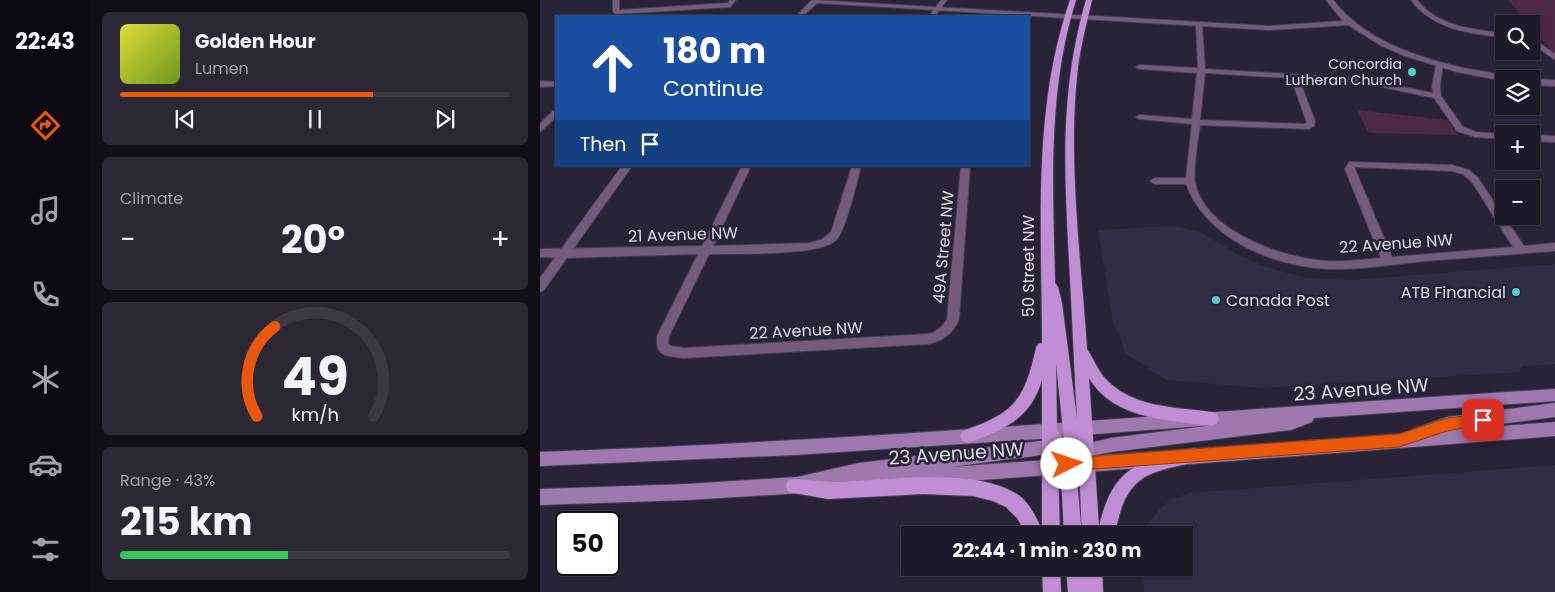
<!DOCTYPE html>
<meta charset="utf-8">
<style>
:root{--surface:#1f1a29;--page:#2c2735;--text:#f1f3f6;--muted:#a1a1a8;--line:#3c3846;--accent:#ea580c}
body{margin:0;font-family:Poppins,sans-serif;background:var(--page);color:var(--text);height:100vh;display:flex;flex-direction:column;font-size:19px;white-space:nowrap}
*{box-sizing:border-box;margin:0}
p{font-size:16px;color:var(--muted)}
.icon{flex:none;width:28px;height:28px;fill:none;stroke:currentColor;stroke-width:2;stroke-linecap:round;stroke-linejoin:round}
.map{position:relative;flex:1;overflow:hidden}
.sheet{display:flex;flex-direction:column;gap:12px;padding:12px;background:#110e17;width:450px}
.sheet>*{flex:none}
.hud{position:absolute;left:15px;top:15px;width:475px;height:152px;border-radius:0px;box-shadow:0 1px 4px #0004,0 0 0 1px var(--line);background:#1a4fa0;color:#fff;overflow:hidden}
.fabs{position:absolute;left:955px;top:15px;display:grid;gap:10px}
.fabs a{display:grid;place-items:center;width:45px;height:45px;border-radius:0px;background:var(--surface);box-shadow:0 1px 4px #0004,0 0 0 1px var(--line);font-size:25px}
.speed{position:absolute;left:15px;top:511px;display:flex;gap:10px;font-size:25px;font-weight:700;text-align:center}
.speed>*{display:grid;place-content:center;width:65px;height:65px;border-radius:50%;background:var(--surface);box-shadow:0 1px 4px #0004,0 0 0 1px var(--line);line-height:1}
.speed .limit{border:2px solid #111;border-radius:8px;background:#fff;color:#111}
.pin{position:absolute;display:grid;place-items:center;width:42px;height:42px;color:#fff;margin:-21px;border-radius:10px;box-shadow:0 2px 8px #0006}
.me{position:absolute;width:55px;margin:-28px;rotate:86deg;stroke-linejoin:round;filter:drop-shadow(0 0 4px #0008)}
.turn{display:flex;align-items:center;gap:18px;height:105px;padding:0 25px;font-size:22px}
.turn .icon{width:65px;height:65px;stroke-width:2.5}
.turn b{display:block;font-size:35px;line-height:42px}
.then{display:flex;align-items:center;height:48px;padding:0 25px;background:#0003;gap:10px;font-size:19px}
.big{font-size:38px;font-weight:700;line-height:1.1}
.sheet .widget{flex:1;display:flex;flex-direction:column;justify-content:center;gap:8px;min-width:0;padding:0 18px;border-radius:8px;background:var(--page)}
.sheet .dial{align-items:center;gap:0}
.dial svg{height:130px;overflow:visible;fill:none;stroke:var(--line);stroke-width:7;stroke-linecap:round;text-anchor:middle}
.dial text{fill:var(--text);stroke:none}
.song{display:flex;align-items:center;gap:15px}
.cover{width:60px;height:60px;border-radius:8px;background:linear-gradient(135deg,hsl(60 70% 55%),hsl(80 70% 35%))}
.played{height:5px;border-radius:2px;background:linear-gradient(90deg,var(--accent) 65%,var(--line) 65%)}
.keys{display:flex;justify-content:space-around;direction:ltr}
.heat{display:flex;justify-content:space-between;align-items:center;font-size:28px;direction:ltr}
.charge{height:8px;border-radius:4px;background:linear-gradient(90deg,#34c759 43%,var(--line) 0)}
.trip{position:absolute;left:361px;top:526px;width:292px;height:50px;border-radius:0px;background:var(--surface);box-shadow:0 1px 4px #0004,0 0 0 1px var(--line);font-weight:700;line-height:50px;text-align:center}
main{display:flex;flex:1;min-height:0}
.tabs{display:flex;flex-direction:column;width:90px;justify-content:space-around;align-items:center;background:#0c0a10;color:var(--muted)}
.tabs .icon{width:35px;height:35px}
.tabs .on{color:var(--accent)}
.tabs b{font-size:22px;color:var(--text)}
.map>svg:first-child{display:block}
.built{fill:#332c45}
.green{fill:#4d2945}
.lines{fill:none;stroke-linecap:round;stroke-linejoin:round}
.minor-casing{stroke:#464053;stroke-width:2}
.tertiary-casing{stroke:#464053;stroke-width:2}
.secondary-casing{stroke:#464053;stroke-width:2}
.primary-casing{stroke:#464053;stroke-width:2}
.minor{fill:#745b7e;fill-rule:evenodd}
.tertiary{fill:#745b7e;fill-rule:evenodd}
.secondary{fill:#9f78af;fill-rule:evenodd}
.primary{fill:#c18ed5;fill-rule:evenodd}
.route{fill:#ea580c;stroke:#983908}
.poi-dot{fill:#52cdcf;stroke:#292337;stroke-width:2}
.labels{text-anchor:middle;stroke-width:5;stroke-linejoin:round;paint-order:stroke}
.far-poi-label{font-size:14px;fill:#dddbe8;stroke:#292337;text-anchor:end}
.street-label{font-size:16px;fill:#dddbe8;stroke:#292337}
.poi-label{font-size:16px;fill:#dddbe8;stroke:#292337;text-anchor:end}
.near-street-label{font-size:19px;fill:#dddbe8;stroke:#292337}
</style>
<main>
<nav class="tabs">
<b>22:43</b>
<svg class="icon on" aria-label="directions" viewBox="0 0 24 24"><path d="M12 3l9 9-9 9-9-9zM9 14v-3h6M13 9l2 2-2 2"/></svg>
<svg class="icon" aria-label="music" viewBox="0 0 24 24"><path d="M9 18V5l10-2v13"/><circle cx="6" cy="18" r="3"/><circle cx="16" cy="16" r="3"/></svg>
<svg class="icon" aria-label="phone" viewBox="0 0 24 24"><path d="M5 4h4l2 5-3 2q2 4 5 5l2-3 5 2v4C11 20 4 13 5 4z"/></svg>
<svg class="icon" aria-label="climate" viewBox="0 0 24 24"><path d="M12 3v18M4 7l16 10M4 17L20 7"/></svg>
<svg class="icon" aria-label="car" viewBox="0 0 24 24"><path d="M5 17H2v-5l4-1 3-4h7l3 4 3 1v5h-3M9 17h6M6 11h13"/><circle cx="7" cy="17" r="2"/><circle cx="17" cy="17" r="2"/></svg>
<svg class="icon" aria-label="filters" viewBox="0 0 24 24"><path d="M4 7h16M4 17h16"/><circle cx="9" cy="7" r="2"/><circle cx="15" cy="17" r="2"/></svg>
</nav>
<section class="sheet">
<div class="widget">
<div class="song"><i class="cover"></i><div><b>Golden Hour</b><p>Lumen</p></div></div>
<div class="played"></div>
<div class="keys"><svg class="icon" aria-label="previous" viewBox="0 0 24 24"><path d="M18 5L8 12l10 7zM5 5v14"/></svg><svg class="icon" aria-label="pause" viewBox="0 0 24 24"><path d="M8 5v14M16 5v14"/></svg><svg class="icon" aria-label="next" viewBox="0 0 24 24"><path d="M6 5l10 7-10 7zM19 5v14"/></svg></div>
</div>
<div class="widget"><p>Climate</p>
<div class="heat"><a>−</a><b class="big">20°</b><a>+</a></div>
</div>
<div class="widget dial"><svg viewBox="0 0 100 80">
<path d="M14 69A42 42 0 1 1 86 69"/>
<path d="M14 69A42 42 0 0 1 25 14" stroke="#ea580c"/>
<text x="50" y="56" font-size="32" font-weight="700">49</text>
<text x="50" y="72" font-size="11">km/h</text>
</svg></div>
<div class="widget"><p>Range · 43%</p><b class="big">215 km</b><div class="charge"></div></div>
</section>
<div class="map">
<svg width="1015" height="592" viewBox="0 0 1015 592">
<rect width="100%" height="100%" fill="#292337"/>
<g class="built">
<polygon points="633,226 660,232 699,255 729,268 767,278 812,280 1015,264 1015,364 982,366 979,372 722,388 627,380 586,354 573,322 558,230"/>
<polygon points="1015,465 1015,592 604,592 603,568 645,568 645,535 604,535 605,527 622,507 632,499 649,493"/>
</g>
<g class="green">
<polygon points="968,0 1015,0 1015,53 991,28 991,24 988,24"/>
<polygon points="817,110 907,120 918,135 831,133 827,131"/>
</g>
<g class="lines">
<defs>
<g id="minor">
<polygon points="73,0 79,0 79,10 188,3 190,0 196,0 190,7 76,14 73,12"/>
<polygon points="401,0 407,0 395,16 389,16"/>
<path d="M871 0H877C897 26 933 30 964 33V37C930 34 892 29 871 0Z"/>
<path d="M659 22 662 24 665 69 818 78 893 93 892 86 896 65 903 63 900 86 901 96 923 127 936 132 965 134H964V139L935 137 917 131 894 98 818 82 759 79 775 121 774 126 769 129 660 125C658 139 653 170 655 182 664 229 735 255 777 260 798 263 820 260 841 258L805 169 809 162 912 165 929 170 938 178 984 246 1015 243V251C972 254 929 258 886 261 854 264 821 270 788 269 732 266 667 239 646 184H615L610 181 615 178H646L652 124 600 119 596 117 600 115 652 119 657 73 600 69 596 67 600 65 658 68 656 24ZM665 73 751 78 767 123 764 124 660 120ZM815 167 912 171 923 174 932 182 973 247 852 257 815 169Z"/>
<polygon points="991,37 1015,54 1015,60 991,43"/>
<polygon points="13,111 16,111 16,117 0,132 0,124"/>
<polygon points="991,135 1015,136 1015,142 991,141"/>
<path d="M202 166H211L173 246 269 243 281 240 291 232 312 166H321C317 182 306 229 297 239 282 257 194 253 169 254L129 336 128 344 131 346 144 348 388 334C397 332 403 327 407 319L421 166H430L419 319C413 334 404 340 388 344L144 358C127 356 115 357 117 336L158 254 23 258 0 257V249L162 246Z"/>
</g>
<g id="tertiary">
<path d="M272 0 729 26 803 21 786 0H793C824 40 876 57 924 68 937 71 958 72 969 79H964V81L917 72 865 56 840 45 808 25 729 30 277 3 263 16H256Z"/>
<polygon points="991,79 1015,80 1015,86 991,85"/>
<polygon points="0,81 16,82 16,86 0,87"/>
<polygon points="82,166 92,166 4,290 0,292 0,278"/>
</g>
<path id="secondary" d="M1015 389V401L774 418 772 422 751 430 571 452 551 456 871 433 873 429 907 417 1015 403V417L920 429 1015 422V436L312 490 306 488 304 482 262 493 148 500 0 505V489L148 484 257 477 319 463 508 440 514 438 254 455 0 466V452C339 440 677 410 1015 389ZM674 425 571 438 533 447 530 452 534 458 411 467 509 454 521 449 524 444 521 439 517 437Z"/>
<g id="primary">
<path d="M530 0H536C507 92 513 188 515 283L518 287 522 303 537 419C534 365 532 313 529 260 524 167 520 90 546 0H552C547 22 541 44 538 67 527 159 541 257 547 349 553 358 557 368 563 376 590 408 634 407 672 412L677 414 679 419 677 424 672 426C629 420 574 420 549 378L559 527C573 465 599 462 654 448L659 450 662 455 659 460C644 466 626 467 611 474 586 484 579 511 575 535H542L539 466 532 458 537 481 542 535H524L522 494 518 466 520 535H487L477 518 466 507 453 501 433 496 383 494 288 499 248 492 246 486 248 480C256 477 288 483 301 482 348 480 444 466 482 498 491 506 497 519 502 530V380C490 420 464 429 428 443L423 441 420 436 423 431C432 427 443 424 452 419 483 405 489 378 496 348L498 344 502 343C502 228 492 110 530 0ZM516 363 524 440 526 444 517 429Z"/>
<polygon points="502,568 520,568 521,592 503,592"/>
<polygon points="526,568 544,568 544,574 544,568 562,568 563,592 528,592"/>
</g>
</defs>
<use href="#minor" class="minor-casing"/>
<use href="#tertiary" class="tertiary-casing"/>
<use href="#secondary" class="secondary-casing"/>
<use href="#primary" class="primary-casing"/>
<use href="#minor" class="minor"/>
<use href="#tertiary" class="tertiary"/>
<use href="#secondary" class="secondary"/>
<use href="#primary" class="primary"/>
</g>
<polygon class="route" points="943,414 948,415 950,420 948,424 907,431 859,447 527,471 522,469 519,464 522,460 527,458 859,434 907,418"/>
<g class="poi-dot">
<circle cx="872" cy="72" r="5"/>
<circle cx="976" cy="292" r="5"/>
<circle cx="676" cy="300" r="5"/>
</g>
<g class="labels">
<g class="far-poi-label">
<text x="862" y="69">Concordia<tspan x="862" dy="16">Lutheran Church</tspan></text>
</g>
<g class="street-label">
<text transform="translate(143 234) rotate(-2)" y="6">21 Avenue NW</text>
<text transform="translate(856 243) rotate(-4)" y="6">22 Avenue NW</text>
<text transform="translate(403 247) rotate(-85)" y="6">49A Street NW</text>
<text transform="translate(488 266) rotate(-90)" y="6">50 Street NW</text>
<text transform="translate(266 330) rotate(-3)" y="6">22 Avenue NW</text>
</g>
<g class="poi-label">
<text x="966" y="298">ATB Financial</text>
<text x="686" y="306" text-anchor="start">Canada Post</text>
</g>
<g class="near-street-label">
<text transform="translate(821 389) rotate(-4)" y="7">23 Avenue NW</text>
<text transform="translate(416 453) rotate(-4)" y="7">23 Avenue NW</text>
</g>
</g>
</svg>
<div class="fabs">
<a><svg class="icon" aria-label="search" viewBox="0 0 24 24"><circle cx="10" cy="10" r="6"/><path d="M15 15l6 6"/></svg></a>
<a><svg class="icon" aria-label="layers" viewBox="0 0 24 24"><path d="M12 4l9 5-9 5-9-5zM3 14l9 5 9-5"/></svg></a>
<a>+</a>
<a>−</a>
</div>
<div class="speed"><div class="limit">50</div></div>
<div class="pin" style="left:943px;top:420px;background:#d93025"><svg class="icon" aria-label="arrive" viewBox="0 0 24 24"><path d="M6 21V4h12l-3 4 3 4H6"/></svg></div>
<svg class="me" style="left:527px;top:464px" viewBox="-20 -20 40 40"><circle r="19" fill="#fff"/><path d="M0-13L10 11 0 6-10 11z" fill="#ea580c"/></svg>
<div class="trip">22:44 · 1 min · 230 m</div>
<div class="hud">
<div class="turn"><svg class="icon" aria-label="ahead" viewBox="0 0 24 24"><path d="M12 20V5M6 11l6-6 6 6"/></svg><div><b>180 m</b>Continue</div></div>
<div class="then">Then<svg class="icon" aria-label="arrive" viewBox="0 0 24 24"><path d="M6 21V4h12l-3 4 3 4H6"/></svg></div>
</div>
</div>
</main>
